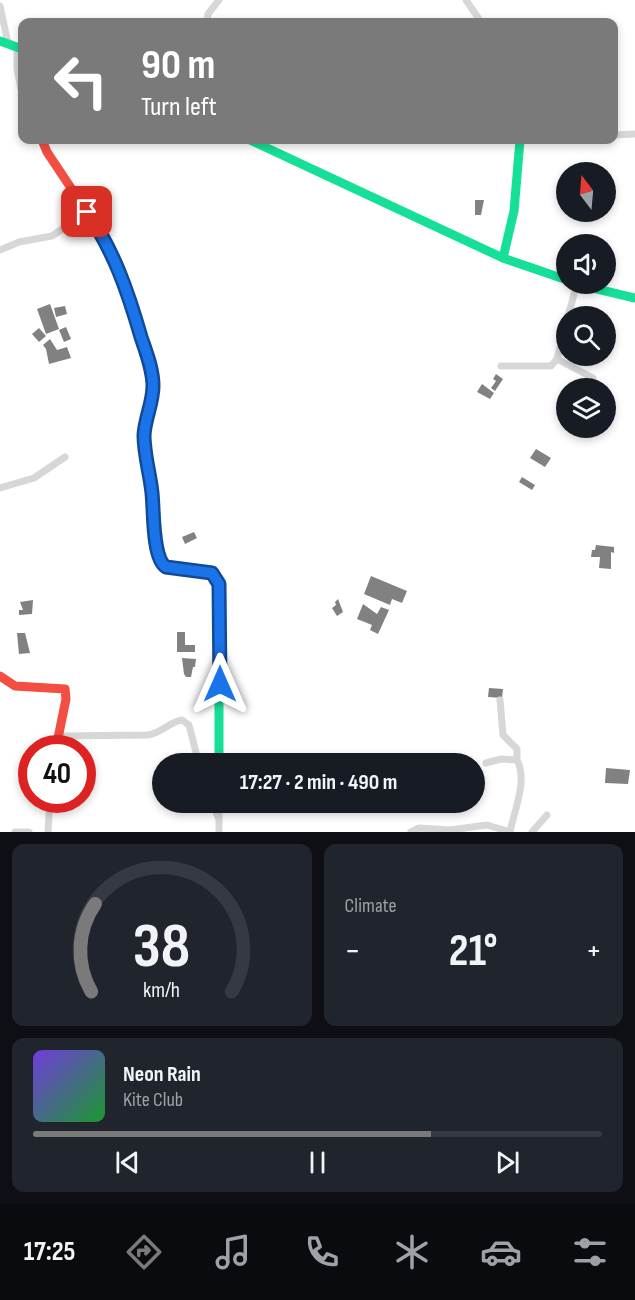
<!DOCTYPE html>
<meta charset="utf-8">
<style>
:root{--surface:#171b24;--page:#20242c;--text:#f1f3f6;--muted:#9ea1a6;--line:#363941;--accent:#7a7a7a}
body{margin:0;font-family:"Sofia Sans Condensed",sans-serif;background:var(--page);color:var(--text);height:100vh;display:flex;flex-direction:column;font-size:22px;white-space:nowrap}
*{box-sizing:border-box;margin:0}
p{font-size:20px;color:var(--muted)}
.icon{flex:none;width:33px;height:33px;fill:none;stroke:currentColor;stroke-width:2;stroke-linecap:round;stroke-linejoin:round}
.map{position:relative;height:832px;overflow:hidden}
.panel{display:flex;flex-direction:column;gap:12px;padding:12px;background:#0d0f14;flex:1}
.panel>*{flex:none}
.top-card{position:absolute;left:18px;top:18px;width:600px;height:126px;border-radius:12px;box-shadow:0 3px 9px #0003;background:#7a7a7a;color:#fff;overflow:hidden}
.needle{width:39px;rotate:344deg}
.fabs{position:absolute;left:556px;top:162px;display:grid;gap:12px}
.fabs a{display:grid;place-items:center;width:60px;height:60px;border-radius:50%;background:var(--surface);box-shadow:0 3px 9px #0003;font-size:30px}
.speed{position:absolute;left:18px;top:735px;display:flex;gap:12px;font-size:30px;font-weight:700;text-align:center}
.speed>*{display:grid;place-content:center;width:78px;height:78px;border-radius:50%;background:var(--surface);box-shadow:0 3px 9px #0003;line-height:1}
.speed .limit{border:9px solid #d22;background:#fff;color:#111}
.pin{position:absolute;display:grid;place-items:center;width:51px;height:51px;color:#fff;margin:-26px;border-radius:12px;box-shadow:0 3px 9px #0006}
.me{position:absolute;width:66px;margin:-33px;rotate:0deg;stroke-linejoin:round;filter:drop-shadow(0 0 4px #0008)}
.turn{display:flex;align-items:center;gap:21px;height:126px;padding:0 24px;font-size:27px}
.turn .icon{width:78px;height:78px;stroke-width:2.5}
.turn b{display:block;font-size:42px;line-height:51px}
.big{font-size:45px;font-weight:700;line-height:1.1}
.panel .card{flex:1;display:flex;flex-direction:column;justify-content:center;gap:9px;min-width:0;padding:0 21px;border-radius:12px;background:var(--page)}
.panel .dial{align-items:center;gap:0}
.dial svg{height:156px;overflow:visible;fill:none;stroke:var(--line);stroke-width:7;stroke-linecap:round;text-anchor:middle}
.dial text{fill:var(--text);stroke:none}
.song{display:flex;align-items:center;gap:18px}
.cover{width:72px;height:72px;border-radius:9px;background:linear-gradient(135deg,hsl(260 70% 55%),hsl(130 70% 35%))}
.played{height:6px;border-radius:3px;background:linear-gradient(90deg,var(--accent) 70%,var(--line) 70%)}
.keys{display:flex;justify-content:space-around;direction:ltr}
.heat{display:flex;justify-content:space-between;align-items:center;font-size:33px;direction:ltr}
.panel .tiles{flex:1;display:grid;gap:12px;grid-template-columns:1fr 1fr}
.card:last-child{grid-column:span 2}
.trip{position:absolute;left:152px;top:753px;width:333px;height:60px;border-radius:30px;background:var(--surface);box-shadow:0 3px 9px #0003;font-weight:700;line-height:60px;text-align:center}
.menu{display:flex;height:96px;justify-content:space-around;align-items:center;background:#090b0e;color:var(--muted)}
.menu .icon{width:42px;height:42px}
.menu .active{color:var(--accent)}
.menu b{font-size:27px;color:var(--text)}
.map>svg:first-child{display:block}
.building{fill:#818181}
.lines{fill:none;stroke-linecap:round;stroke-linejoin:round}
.street{stroke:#d7d7d7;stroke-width:7}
.fast{stroke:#16e098;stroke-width:9}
.jam{stroke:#f24e42;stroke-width:9}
.route-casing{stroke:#114b97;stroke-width:15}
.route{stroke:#1a73e8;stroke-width:10}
</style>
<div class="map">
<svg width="635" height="832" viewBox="0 0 635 832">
<rect width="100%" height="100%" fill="#fff"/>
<g class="building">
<polygon points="475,200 484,200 481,215 475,215"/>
<polygon points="50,304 59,329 46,334 37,309"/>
<polygon points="65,306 67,314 56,317 54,308"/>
<polygon points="66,327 71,339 64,342 59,330"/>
<polygon points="39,328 46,336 39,342 32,334"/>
<polygon points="50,339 57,350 67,347 71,358 49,364 46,349 43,345"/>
<polygon points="496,374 503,379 495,391 491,388 496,381 493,379"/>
<polygon points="482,384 494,393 490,399 477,392"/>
<polygon points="536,449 551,458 545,467 530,458"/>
<polygon points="522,477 535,485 532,490 519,482"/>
<polygon points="194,532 197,538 185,544 182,537"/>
<polygon points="596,545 614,547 614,553 611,552 611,569 599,568 600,557 591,557 592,550 595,550"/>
<polygon points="371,576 407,591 402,603 392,599 390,605 364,594"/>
<polygon points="338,599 343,612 337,616 332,608 336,605 335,602"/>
<polygon points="33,600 32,614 19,615 19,610 23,610 20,602"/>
<polygon points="363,604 377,614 381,607 389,610 378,634 370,630 372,625 357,619"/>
<polygon points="177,632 185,632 185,645 195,645 195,652 177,652"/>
<polygon points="17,633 25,633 30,653 19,654"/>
<polygon points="182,658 196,659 195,667 193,667 191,677 186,677 184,674"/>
<polygon points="489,688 503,689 502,698 488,697"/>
<polygon points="606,768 630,770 628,784 605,783"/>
<polygon points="21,769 32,770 32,783 25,783 26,775 21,776"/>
</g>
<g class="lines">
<g class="street">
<polyline points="466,0 481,22"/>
<polyline points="0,6 8,43"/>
<polyline points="207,22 208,14 219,0"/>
<polyline points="17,47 17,69 22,94"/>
<polyline points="614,135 635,134"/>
<polyline points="0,250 19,242 52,236 87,212"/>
<polyline points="568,316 577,284"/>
<polyline points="557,359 593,378"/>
<polyline points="501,366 551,366 557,359 567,319"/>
<polyline points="0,488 34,478 65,457"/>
<polyline points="500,700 503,735 517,749 517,760"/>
<path d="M58 736 148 735C162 733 169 722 182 720L189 725 199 764"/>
<path d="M486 763 501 759 517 760C528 781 514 811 510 832"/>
<polyline points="212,802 218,817"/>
<polyline points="219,802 219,832"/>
<polyline points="15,832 29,832"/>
<polyline points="48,832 50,800"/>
<polyline points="411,832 419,828 450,830 487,825 510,832"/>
<polyline points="532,832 547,815"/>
</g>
<g class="fast">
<polyline points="0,41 22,49"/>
<polyline points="250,140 503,258 567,280"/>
<polyline points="503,258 514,211 520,140"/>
<polyline points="576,284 635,298"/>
<polyline points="151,409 144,432 145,451 160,558 166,567 212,573 219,584 219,764"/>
</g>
<g class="jam">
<polyline points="42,140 47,152 105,239 120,271 149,361 153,384 151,409"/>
<polyline points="0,676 15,686 65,689 66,699 56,748"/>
</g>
</g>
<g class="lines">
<defs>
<path id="route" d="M87 212C114 251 128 292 141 337 146 352 153 369 153 386 153 403 145 418 144 435 144 455 150 473 152 493 154 510 152 558 166 567L212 573 219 584 220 684"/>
</defs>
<use href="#route" class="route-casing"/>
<use href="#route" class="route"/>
</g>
</svg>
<div class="fabs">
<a><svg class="needle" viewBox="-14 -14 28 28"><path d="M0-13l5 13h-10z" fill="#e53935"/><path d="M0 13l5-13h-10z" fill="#9ea1a6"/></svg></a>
<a><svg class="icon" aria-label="sound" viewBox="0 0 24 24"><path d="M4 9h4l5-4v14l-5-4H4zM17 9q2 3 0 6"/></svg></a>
<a><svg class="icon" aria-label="search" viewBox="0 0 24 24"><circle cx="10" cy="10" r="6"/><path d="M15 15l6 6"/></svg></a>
<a><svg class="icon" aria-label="layers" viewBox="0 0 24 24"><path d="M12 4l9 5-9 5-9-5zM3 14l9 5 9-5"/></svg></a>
</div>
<div class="speed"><div class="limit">40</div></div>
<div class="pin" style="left:87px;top:212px;background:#d93025"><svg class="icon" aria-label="arrive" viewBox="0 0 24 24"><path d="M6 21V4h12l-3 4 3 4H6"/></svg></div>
<svg class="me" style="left:220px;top:684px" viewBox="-20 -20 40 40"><path d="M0-17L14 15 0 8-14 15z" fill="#1a73e8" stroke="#fff" stroke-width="4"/></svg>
<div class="trip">17:27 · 2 min · 490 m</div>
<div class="top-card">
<div class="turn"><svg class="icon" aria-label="left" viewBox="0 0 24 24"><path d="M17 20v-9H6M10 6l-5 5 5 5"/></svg><div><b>90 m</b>Turn left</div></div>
</div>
</div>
<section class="panel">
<div class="tiles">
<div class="card dial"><svg viewBox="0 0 100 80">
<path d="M14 69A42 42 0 1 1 86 69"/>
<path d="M14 69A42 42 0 0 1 16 24" stroke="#7a7a7a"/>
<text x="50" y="56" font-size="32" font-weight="700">38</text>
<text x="50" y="72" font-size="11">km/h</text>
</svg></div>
<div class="card"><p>Climate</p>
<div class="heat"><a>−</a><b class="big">21°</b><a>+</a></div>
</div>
<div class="card">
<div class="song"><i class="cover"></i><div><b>Neon Rain</b><p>Kite Club</p></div></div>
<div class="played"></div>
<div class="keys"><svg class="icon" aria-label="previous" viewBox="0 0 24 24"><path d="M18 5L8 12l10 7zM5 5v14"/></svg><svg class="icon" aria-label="pause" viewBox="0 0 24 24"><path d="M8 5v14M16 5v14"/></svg><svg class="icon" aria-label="next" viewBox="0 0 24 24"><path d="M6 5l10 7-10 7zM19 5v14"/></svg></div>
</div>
</div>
</section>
<nav class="menu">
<b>17:25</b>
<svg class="icon active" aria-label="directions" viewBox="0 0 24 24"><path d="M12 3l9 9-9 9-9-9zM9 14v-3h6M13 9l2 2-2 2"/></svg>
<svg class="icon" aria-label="music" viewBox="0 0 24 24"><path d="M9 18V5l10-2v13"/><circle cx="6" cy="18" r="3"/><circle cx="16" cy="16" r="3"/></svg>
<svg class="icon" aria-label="phone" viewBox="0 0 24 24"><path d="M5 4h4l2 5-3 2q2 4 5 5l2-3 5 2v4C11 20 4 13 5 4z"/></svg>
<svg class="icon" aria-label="climate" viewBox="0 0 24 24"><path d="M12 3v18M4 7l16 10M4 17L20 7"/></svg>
<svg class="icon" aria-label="car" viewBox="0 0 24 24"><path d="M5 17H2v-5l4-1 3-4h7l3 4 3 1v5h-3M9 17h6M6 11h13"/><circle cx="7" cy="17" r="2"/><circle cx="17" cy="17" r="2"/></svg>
<svg class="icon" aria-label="filters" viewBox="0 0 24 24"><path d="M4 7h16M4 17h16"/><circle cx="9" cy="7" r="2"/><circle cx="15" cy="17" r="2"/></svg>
</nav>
